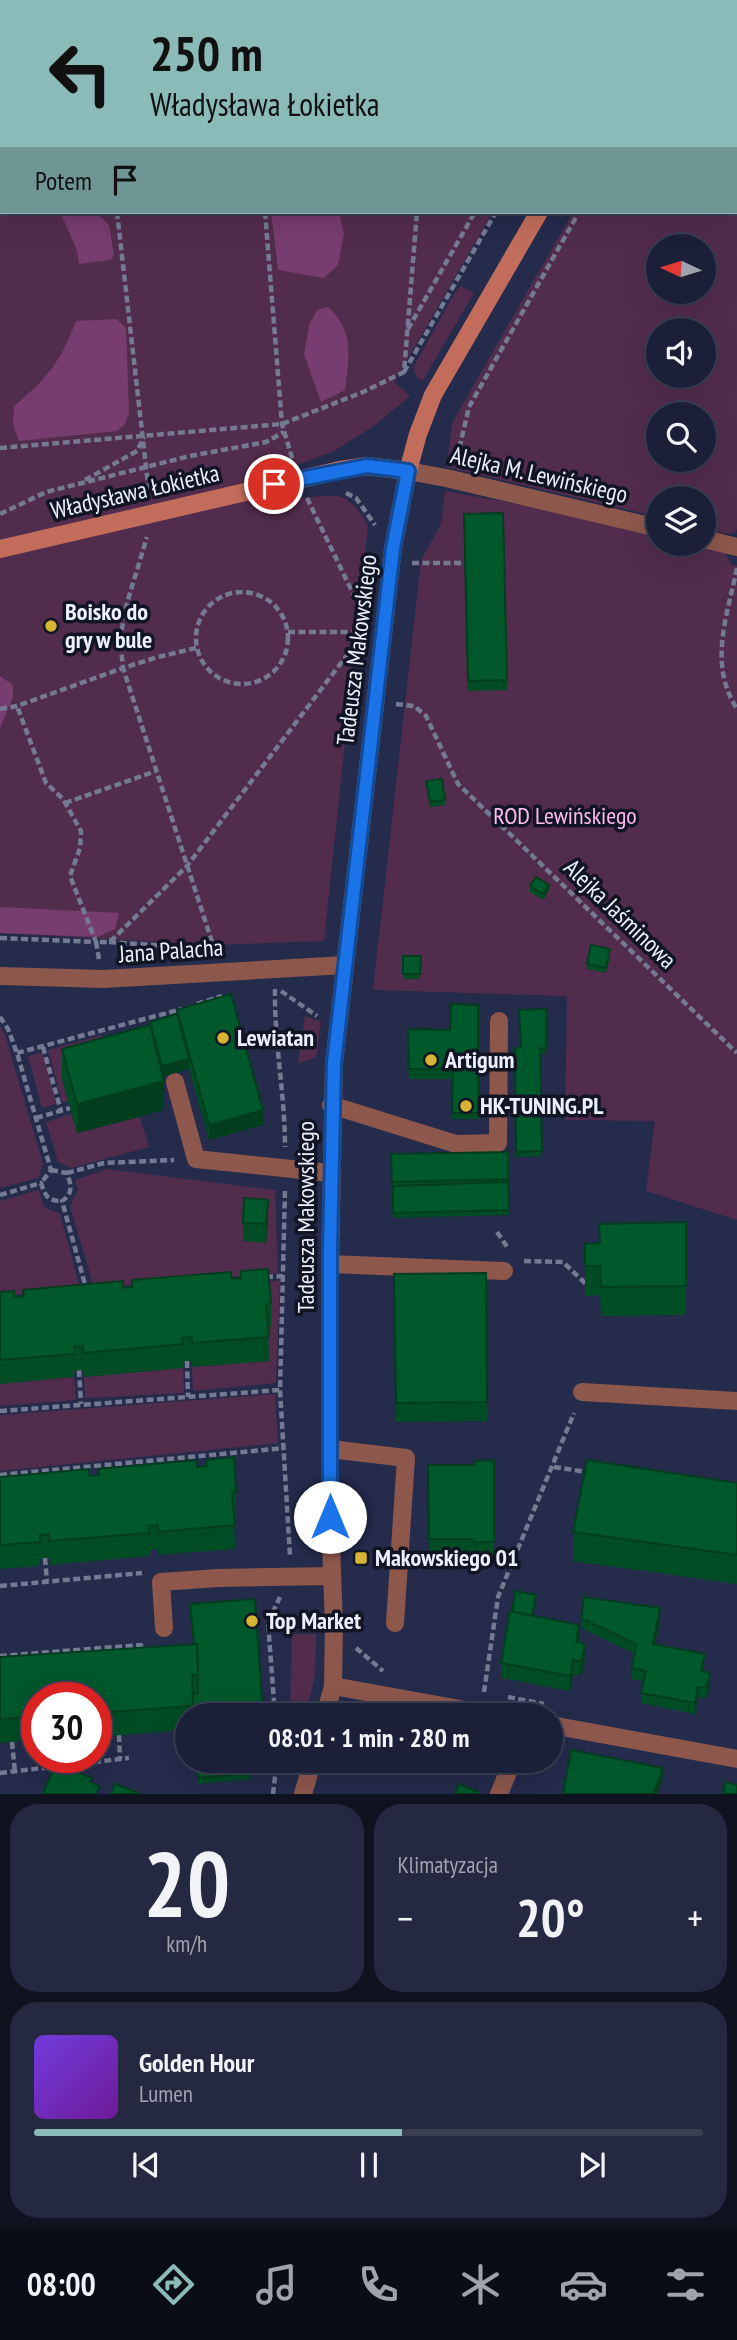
<!DOCTYPE html>
<html lang="pl">
<meta charset="utf-8">
<style>
:root{--surface:#1b2038;--page:#242840;--text:#f1f3f6;--muted:#a0a3ae;--line:#393e53;--accent:#8bbbb9}
body{margin:0;font-family:"PT Sans Narrow",sans-serif;background:var(--page);color:var(--text);height:100vh;display:flex;flex-direction:column;font-size:26px;white-space:nowrap}
*{box-sizing:border-box;margin:0}
p{font-size:23px;color:var(--muted)}
.icon{flex:none;width:38px;height:38px;fill:none;stroke:currentColor;stroke-width:2;stroke-linecap:round;stroke-linejoin:round}
.map{position:relative;height:1794px;overflow:hidden}
.panel{display:flex;flex-direction:column;gap:10px;padding:10px;background:#0f121f;flex:1}
.panel>*{flex:none}
.top-card{position:absolute;left:0px;top:0px;width:738px;height:214px;box-shadow:0 7px 28px #0002,0 0 0 2px var(--line);background:#8bbbb9;color:#111;overflow:hidden}
.needle{width:46px;rotate:274deg}
.tools{position:absolute;left:646px;top:234px;display:grid;gap:14px}
.tools a{display:grid;place-items:center;width:70px;height:70px;border-radius:50%;background:var(--surface);box-shadow:0 7px 28px #0002,0 0 0 2px var(--line);font-size:35px}
.speed{position:absolute;left:21px;top:1682px;display:flex;gap:14px;font-size:35px;font-weight:700;text-align:center}
.speed>*{display:grid;place-content:center;width:91px;height:91px;border-radius:50%;background:var(--surface);box-shadow:0 7px 28px #0002,0 0 0 2px var(--line);line-height:1}
.speed .limit{border:10px solid #d22;background:#fff;color:#111}
.pin{position:absolute;display:grid;place-items:center;width:60px;height:60px;color:#fff;margin:-30px;border:4px solid #fff;border-radius:50%;box-shadow:0 2px 7px #0007}
.me{position:absolute;width:77px;margin:-38px;rotate:0deg;stroke-linejoin:round;filter:drop-shadow(0 0 5px #0008)}
.turn{display:flex;align-items:center;gap:24px;height:147px;padding:0 35px;font-size:32px}
.turn .icon{width:91px;height:91px;stroke-width:2.5}
.turn b{display:block;font-size:49px;line-height:60px}
.then{display:flex;align-items:center;height:66px;padding:0 35px;background:#0003;gap:14px;font-size:26px}
.big{font-size:52px;font-weight:700;line-height:1.1}
.panel .tile{flex:1;display:flex;flex-direction:column;justify-content:center;gap:10px;min-width:0;padding:0 24px;border-radius:28px;background:var(--page)}
.panel .dial{align-items:center;gap:0}
.dial b{font-size:91px;line-height:1}
.song{display:flex;align-items:center;gap:21px}
.cover{width:84px;height:84px;border-radius:10px;background:linear-gradient(135deg,hsl(260 70% 55%),hsl(280 70% 35%))}
.played{height:7px;border-radius:4px;background:linear-gradient(90deg,var(--accent) 55%,var(--line) 55%)}
.keys{display:flex;justify-content:space-around;direction:ltr}
.heat{display:flex;justify-content:space-between;align-items:center;font-size:38px;direction:ltr}
.panel .tiles{flex:1;display:grid;gap:10px;grid-template-columns:1fr 1fr}
.tile:last-child{grid-column:span 2}
.trip{position:absolute;left:175px;top:1703px;width:388px;height:70px;border-radius:35px;background:var(--surface);box-shadow:0 7px 28px #0002,0 0 0 2px var(--line);font-weight:700;line-height:70px;text-align:center}
.tab-bar{display:flex;height:112px;justify-content:space-around;align-items:center;background:#0b0d16;color:var(--muted)}
.tab-bar .icon{width:49px;height:49px}
.tab-bar .selected{color:var(--accent)}
.tab-bar b{font-size:32px;color:var(--text)}
.map>svg:first-child{display:block}
.green{fill:#522c4c;fill-rule:evenodd}
.forest{fill:#773d6e}
.lines{fill:none;stroke-linecap:round;stroke-linejoin:round}
.path{stroke:#747a92;stroke-width:4.5;stroke-dasharray:7 3.5;stroke-linecap:butt}
.lane{stroke:#8d574c;stroke-width:18}
.street{stroke:#8d574c;stroke-width:18}
.secondary{stroke:#c26d5b;stroke-width:18}
.wall{fill:#004c25}
.shaded-wall{fill:#003e1e}
.building{fill:#00582b;stroke:#003e1e;stroke-width:2}
.route-casing{stroke:#114b97;stroke-width:18}
.route{stroke:#1a73e8;stroke-width:12}
.poi-dot{fill:#d7b434;stroke:#111523;stroke-width:2.5}
.labels{text-anchor:middle;stroke-width:7;stroke-linejoin:round;paint-order:stroke}
.street-label{font-size:24px;fill:#ecf0fd;stroke:#111523}
.poi-label{font-size:24px;font-weight:bold;fill:#ecf0fd;stroke:#111523;text-anchor:start}
.park-label{font-size:24px;fill:#ffbaf2;stroke:#111523}
</style>
<div class="map">
<svg width="737" height="1794" viewBox="0 0 737 1794">
<rect width="100%" height="100%" fill="#242b4b"/>
<g class="green">
<path d="M0 0H615L2 2V212H493L394 382 410 396 374 426 334 451 286 469 295 498C337 496 344 486 368 525L324 941 217 945 0 933Z"/>
<path d="M703 0H737V529L734 533 726 534 704 529V499H658V517L447 467 452 423 573 212H737V2H701ZM658 247H704V292H658ZM658 331H704V376H658ZM658 415H704V460H658Z"/>
<polygon points="461,286 474,293 423,380 417,378 413,368 454,294"/>
<polygon points="445,491 525,505 658,537 658,544 690,544 725,552 732,565 737,566 737,1220 646,1191 655,1121 565,1120 567,996 373,990 421,560 441,524"/>
<polygon points="305,1016 321,1022 316,1058 298,1063"/>
<polygon points="0,1026 5,1035 43,1164 38,1178 0,1188"/>
<polygon points="102,1035 110,1065 62,1079 68,1102 62,1102 48,1050"/>
<polygon points="43,1052 56,1104 42,1108 28,1056"/>
<polygon points="71,1114 78,1133 140,1117 149,1147 71,1168 58,1162 46,1122"/>
<polygon points="107,1169 275,1190 278,1273 94,1288 70,1206 78,1190 75,1180"/>
<polygon points="39,1190 44,1207 60,1214 79,1284 77,1289 0,1296 0,1201"/>
<polygon points="280,1280 276,1383 193,1391 192,1367 269,1361 266,1328 271,1327 239,1285"/>
<polygon points="183,1368 184,1393 85,1398 84,1377"/>
<polygon points="74,1377 76,1400 0,1406 0,1384"/>
<polygon points="275,1394 278,1443 0,1471 0,1415"/>
<polygon points="292,1634 316,1634 315,1675 306,1715 290,1715"/>
</g>
<g class="forest">
<polygon points="60,212 95,212 109,225 114,255 111,260 79,264 77,250"/>
<polygon points="271,212 339,212 344,234 338,265 324,278 278,270"/>
<path d="M328 307C355 331 349 357 345 390L321 402 304 354 309 325 317 310Z"/>
<path d="M117 319 126 328 129 413 125 424 117 431 19 441 13 425 14 406C48 378 60 362 76 321Z"/>
<polygon points="0,676 13,685 13,697 0,728"/>
<polygon points="0,907 119,913 115,929 98,937 0,933"/>
</g>
<g class="lines">
<g class="path">
<polyline points="94,0 94,2"/>
<polyline points="236,0 236,2"/>
<polyline points="356,2 356,0"/>
<polyline points="412,2 417,0"/>
<polyline points="559,2 560,0"/>
<polyline points="596,2 597,0"/>
<polyline points="617,2 618,0"/>
<polyline points="710,2 712,0"/>
<polyline points="0,76 2,76"/>
<polyline points="117,212 149,493"/>
<polyline points="265,212 282,424 293,461"/>
<polyline points="408,329 475,212"/>
<polyline points="404,372 496,212"/>
<polyline points="0,448 282,424 363,392 404,372 417,212"/>
<polyline points="457,458 469,407 579,212"/>
<polyline points="85,480 137,451 144,437"/>
<polyline points="346,493 356,498 375,525"/>
<polyline points="307,498 361,610"/>
<polyline points="0,514 46,492 190,456 266,442 284,432"/>
<polyline points="412,563 465,563"/>
<path d="M737 568C727 617 708 664 737 709"/>
<circle cx="242" cy="638" r="46"/>
<polyline points="288,632 364,632"/>
<polyline points="196,648 158,657 123,668 215,951"/>
<polyline points="396,704 414,706 426,716 458,784 737,1053"/>
<polyline points="0,709 17,706 123,668 120,638 127,603 147,537"/>
<polyline points="65,803 156,771"/>
<polyline points="0,938 96,942 70,876 80,848 81,831 63,799 46,783 17,706"/>
<polyline points="109,942 198,948"/>
<polyline points="99,959 96,942 108,942 114,938 187,866 360,638"/>
<path d="M275 989C274 1042 285 1094 285 1147"/>
<polyline points="281,991 317,1016"/>
<polyline points="197,1004 222,996"/>
<polyline points="0,1017 8,1029 17,1053 51,1170 41,1183"/>
<polyline points="43,1047 61,1111"/>
<polyline points="17,1053 182,1009"/>
<polyline points="36,1118 70,1108"/>
<path d="M51 1170 67 1173C71 1185 74 1193 62 1201L86 1288"/>
<polyline points="67,1173 104,1163 174,1160"/>
<polyline points="285,1191 280,1390 290,1556"/>
<path d="M0 1195 41 1183C45 1196 48 1201 62 1201"/>
<polyline points="497,1232 508,1248"/>
<polyline points="524,1261 563,1262 586,1284"/>
<polyline points="266,1277 283,1276"/>
<polyline points="187,1361 188,1397"/>
<polyline points="79,1370 81,1404"/>
<polyline points="0,1411 280,1390"/>
<polyline points="554,1467 587,1472"/>
<polyline points="0,1475 284,1448"/>
<polyline points="45,1558 47,1581"/>
<polyline points="0,1586 142,1573"/>
<polyline points="268,1622 280,1597"/>
<polyline points="356,1648 383,1671"/>
<polyline points="0,1656 141,1645 142,1653"/>
<polyline points="484,1692 498,1597 574,1413"/>
<polyline points="508,1697 544,1704"/>
<polyline points="275,1715 268,1622 313,1625"/>
<polyline points="119,1735 120,1759"/>
<polyline points="12,1742 15,1772"/>
<polyline points="0,1773 129,1758"/>
<polyline points="273,1794 277,1760"/>
</g>
<g class="lane">
<polyline points="175,1082 196,1159 330,1173"/>
<polyline points="331,1105 456,1144 498,1143 499,1021"/>
<polyline points="330,1264 504,1271"/>
<polyline points="582,1392 737,1401"/>
<polyline points="330,1449 406,1458 395,1623"/>
<polyline points="164,1628 161,1582 218,1578 332,1576"/>
</g>
<g class="street">
<polyline points="704,539 737,547"/>
<polyline points="0,976 104,979 345,965"/>
<polyline points="333,1686 493,1715"/>
<polyline points="325,1715 333,1686 334,1626 330,1517 330,1264 334,1063 393,548 408,471 446,478 658,528"/>
<polyline points="551,1725 737,1759"/>
<polyline points="303,1794 313,1760"/>
<polyline points="499,1794 513,1760"/>
</g>
<g class="secondary">
<polyline points="661,2 662,0"/>
<polyline points="0,549 340,470 367,466 408,471 418,434 433,395 539,212"/>
</g>
</g>
<g class="wall">
<polygon points="503,513 507,690 468,691 464,514"/>
<polygon points="426,781 445,800 445,805 430,807"/>
<polygon points="530,886 549,890 543,900 530,892"/>
<polygon points="610,955 606,973 587,969 587,964"/>
<polygon points="403,956 421,956 420,979 403,979"/>
<polygon points="478,1005 479,1119 452,1119 453,1074 452,1079 409,1079 408,1029 450,1030"/>
<polygon points="546,1009 546,1054 540,1054 542,1156 516,1157 515,1048 520,1047"/>
<polygon points="177,1010 263,1125 209,1140 189,1069 163,1076 164,1110 77,1133 62,1079 62,1049 150,1026 150,1022 177,1014"/>
<polygon points="508,1152 509,1215 393,1218 391,1154"/>
<polygon points="268,1219 266,1243 243,1241 243,1223"/>
<polygon points="686,1222 686,1315 601,1316 600,1295 585,1296 585,1244 599,1243"/>
<polygon points="486,1273 487,1421 396,1422 394,1274"/>
<polygon points="232,1279 271,1304 271,1327 268,1328 269,1361 192,1367 192,1361 183,1361 183,1368 84,1377 83,1370 74,1371 74,1377 0,1384 0,1292 14,1297"/>
<polygon points="494,1460 494,1557 474,1557 474,1554 429,1554 428,1465 474,1465"/>
<polygon points="197,1467 236,1492 236,1516 234,1516 235,1549 158,1555 158,1549 149,1550 149,1556 49,1565 49,1558 45,1558 40,1559 40,1566 0,1569 0,1477 89,1476"/>
<polygon points="737,1483 737,1584 573,1561 573,1532"/>
<polygon points="536,1600 533,1616 579,1640 579,1642 585,1661 582,1674 579,1676 573,1674 570,1691 501,1678 501,1663 512,1612"/>
<polygon points="581,1618 660,1618 655,1644 705,1664 703,1671 710,1686 707,1697 698,1698 695,1714 641,1703 641,1693 644,1681 632,1679 632,1668 635,1654 581,1628"/>
<polygon points="193,1644 263,1715 187,1715 187,1730 96,1737 96,1698 37,1698 37,1740 0,1743 0,1657"/>
<polygon points="196,1760 250,1760 251,1779 198,1784"/>
<polygon points="368,1760 405,1760 402,1768"/>
</g>
<g class="shaded-wall">
<polygon points="549,885 549,890 543,900 543,894"/>
<polygon points="189,1059 189,1069 162,1077 162,1066"/>
<polygon points="164,1081 164,1110 77,1133 77,1104"/>
<polygon points="263,1110 263,1125 209,1140 209,1125"/>
<polygon points="268,1200 268,1219 266,1243 266,1224"/>
<polygon points="660,1608 660,1618 653,1654 653,1644"/>
<polygon points="579,1625 579,1640 576,1657 576,1642"/>
<polygon points="585,1646 585,1661 582,1674 579,1676 579,1661"/>
<polygon points="573,1660 573,1674 570,1691 570,1676"/>
<polygon points="710,1675 710,1686 707,1697 707,1687"/>
<polygon points="698,1687 698,1698 695,1714 695,1703"/>
<polygon points="663,1768 663,1778 657,1794 653,1794"/>
</g>
<g class="building">
<polygon points="503,513 507,680 468,681 464,514"/>
<polygon points="442,779 445,800 430,802 426,781"/>
<polygon points="536,877 549,885 543,894 530,886"/>
<polygon points="591,945 610,949 606,968 587,964"/>
<polygon points="403,956 421,956 420,974 403,974"/>
<polygon points="231,994 263,1110 209,1125 177,1010"/>
<polygon points="451,1004 478,1005 478,1057 453,1058 452,1069 409,1069 408,1029 450,1030"/>
<polygon points="546,1009 546,1048 540,1048 542,1151 516,1152 515,1048 521,1047 519,1010"/>
<polygon points="177,1014 189,1059 162,1066 150,1022"/>
<polygon points="150,1025 164,1081 77,1104 62,1049"/>
<polygon points="478,1062 479,1113 452,1113 453,1063"/>
<polygon points="508,1152 508,1179 392,1182 391,1154"/>
<polygon points="508,1182 509,1210 393,1213 393,1186"/>
<polygon points="244,1198 268,1200 266,1224 243,1223"/>
<polygon points="686,1222 686,1286 601,1287 600,1266 585,1266 585,1244 600,1243 599,1224"/>
<polygon points="268,1269 271,1304 266,1304 269,1337 192,1343 192,1337 182,1338 183,1344 84,1353 83,1346 74,1347 74,1354 0,1360 0,1292 14,1291 14,1297 24,1296 23,1290 123,1281 123,1288 132,1287 132,1280 231,1272 232,1279 241,1278 241,1271"/>
<polygon points="486,1273 487,1402 396,1403 394,1274"/>
<polygon points="234,1457 236,1492 232,1492 235,1525 158,1532 158,1525 148,1526 149,1533 49,1541 49,1534 45,1535 40,1535 40,1542 0,1545 0,1477 89,1469 89,1476 99,1475 98,1469 197,1460 197,1467 207,1466 206,1460"/>
<polygon points="494,1460 494,1542 474,1542 474,1539 429,1539 428,1465 474,1465 474,1461"/>
<polygon points="587,1460 737,1483 737,1555 573,1532"/>
<polygon points="515,1591 536,1595 532,1616 512,1612"/>
<polygon points="584,1597 660,1608 653,1644 705,1654 701,1671 708,1672 710,1675 707,1687 698,1687 695,1703 641,1693 646,1671 632,1668 636,1644 581,1618"/>
<polygon points="255,1599 263,1715 193,1715 193,1694 198,1693 198,1675 197,1644 194,1644 190,1604"/>
<polygon points="510,1611 579,1625 576,1642 583,1643 585,1646 582,1659 579,1661 573,1660 570,1676 501,1663"/>
<polygon points="197,1644 198,1675 192,1675 193,1706 96,1713 96,1698 37,1698 37,1717 0,1719 0,1657"/>
<polygon points="379,1706 416,1712 415,1715 375,1715"/>
<polygon points="571,1750 663,1768 653,1794 563,1794"/>
<polygon points="197,1760 250,1760 251,1773 198,1778"/>
<polygon points="55,1764 92,1778 90,1782 99,1786 96,1794 43,1794"/>
<polygon points="725,1782 737,1785 737,1794 723,1794"/>
<polygon points="115,1784 141,1794 111,1794"/>
<polygon points="459,1784 478,1792 478,1794 455,1794"/>
</g>
<g class="lines">
<defs>
<polyline id="route" points="274,484 367,466 408,471 393,548 334,1063 330,1249 330,1517"/>
</defs>
<use href="#route" class="route-casing"/>
<use href="#route" class="route"/>
</g>
<g class="poi-dot">
<circle cx="51" cy="626" r="7"/>
<circle cx="223" cy="1038" r="7"/>
<circle cx="431" cy="1060" r="7"/>
<circle cx="466" cy="1106" r="7"/>
<rect x="354" y="1551" width="14" height="14" rx="3.5"/>
<circle cx="252" cy="1621" r="7"/>
</g>
<g class="labels">
<g class="street-label">
<text transform="translate(539 475) rotate(13)" y="8">Alejka M. Lewińskiego</text>
<text transform="translate(135 492) rotate(-13)" y="8">Władysława Łokietka</text>
<text transform="translate(357 650) rotate(-83)" y="8">Tadeusza Makowskiego</text>
<text transform="translate(620 914) rotate(44)" y="8">Alejka Jaśminowa</text>
<text transform="translate(171 951) rotate(-4)" y="8">Jana Palacha</text>
<text transform="translate(306 1217) rotate(-90)" y="8">Tadeusza Makowskiego</text>
</g>
<g class="poi-label">
<text x="65" y="620">Boisko do<tspan x="65" dy="28">gry w bule</tspan></text>
<text x="237" y="1046">Lewiatan</text>
<text x="445" y="1068">Artigum</text>
<text x="480" y="1114">HK-TUNING.PL</text>
<text x="375" y="1566">Makowskiego 01</text>
<text x="266" y="1629">Top Market</text>
</g>
<g class="park-label">
<text x="565" y="824">ROD Lewińskiego</text>
</g>
</g>
</svg>
<div class="tools">
<a><svg class="needle" viewBox="-14 -14 28 28"><path d="M0-13l5 13h-10z" fill="#e53935"/><path d="M0 13l5-13h-10z" fill="#a0a3ae"/></svg></a>
<a><svg class="icon" aria-label="sound" viewBox="0 0 24 24"><path d="M4 9h4l5-4v14l-5-4H4zM17 9q2 3 0 6"/></svg></a>
<a><svg class="icon" aria-label="search" viewBox="0 0 24 24"><circle cx="10" cy="10" r="6"/><path d="M15 15l6 6"/></svg></a>
<a><svg class="icon" aria-label="layers" viewBox="0 0 24 24"><path d="M12 4l9 5-9 5-9-5zM3 14l9 5 9-5"/></svg></a>
</div>
<div class="speed"><div class="limit">30</div></div>
<div class="pin" style="left:274px;top:484px;background:#d93025"><svg class="icon" aria-label="arrive" viewBox="0 0 24 24"><path d="M6 21V4h12l-3 4 3 4H6"/></svg></div>
<svg class="me" style="left:330px;top:1517px" viewBox="-20 -20 40 40"><circle r="19" fill="#fff"/><path d="M0-13L10 11 0 6-10 11z" fill="#1a73e8"/></svg>
<div class="trip">08:01 · 1 min · 280 m</div>
<div class="top-card">
<div class="turn"><svg class="icon" aria-label="left" viewBox="0 0 24 24"><path d="M17 20v-9H6M10 6l-5 5 5 5"/></svg><div><b>250 m</b>Władysława Łokietka</div></div>
<div class="then">Potem<svg class="icon" aria-label="arrive" viewBox="0 0 24 24"><path d="M6 21V4h12l-3 4 3 4H6"/></svg></div>
</div>
</div>
<section class="panel">
<div class="tiles">
<div class="tile dial"><b>20</b><p>km/h</p></div>
<div class="tile"><p>Klimatyzacja</p>
<div class="heat"><a>−</a><b class="big">20°</b><a>+</a></div>
</div>
<div class="tile">
<div class="song"><i class="cover"></i><div><b>Golden Hour</b><p>Lumen</p></div></div>
<div class="played"></div>
<div class="keys"><svg class="icon" aria-label="previous" viewBox="0 0 24 24"><path d="M18 5L8 12l10 7zM5 5v14"/></svg><svg class="icon" aria-label="pause" viewBox="0 0 24 24"><path d="M8 5v14M16 5v14"/></svg><svg class="icon" aria-label="next" viewBox="0 0 24 24"><path d="M6 5l10 7-10 7zM19 5v14"/></svg></div>
</div>
</div>
</section>
<nav class="tab-bar">
<b>08:00</b>
<svg class="icon selected" aria-label="directions" viewBox="0 0 24 24"><path d="M12 3l9 9-9 9-9-9zM9 14v-3h6M13 9l2 2-2 2"/></svg>
<svg class="icon" aria-label="music" viewBox="0 0 24 24"><path d="M9 18V5l10-2v13"/><circle cx="6" cy="18" r="3"/><circle cx="16" cy="16" r="3"/></svg>
<svg class="icon" aria-label="phone" viewBox="0 0 24 24"><path d="M5 4h4l2 5-3 2q2 4 5 5l2-3 5 2v4C11 20 4 13 5 4z"/></svg>
<svg class="icon" aria-label="climate" viewBox="0 0 24 24"><path d="M12 3v18M4 7l16 10M4 17L20 7"/></svg>
<svg class="icon" aria-label="car" viewBox="0 0 24 24"><path d="M5 17H2v-5l4-1 3-4h7l3 4 3 1v5h-3M9 17h6M6 11h13"/><circle cx="7" cy="17" r="2"/><circle cx="17" cy="17" r="2"/></svg>
<svg class="icon" aria-label="filters" viewBox="0 0 24 24"><path d="M4 7h16M4 17h16"/><circle cx="9" cy="7" r="2"/><circle cx="15" cy="17" r="2"/></svg>
</nav>
